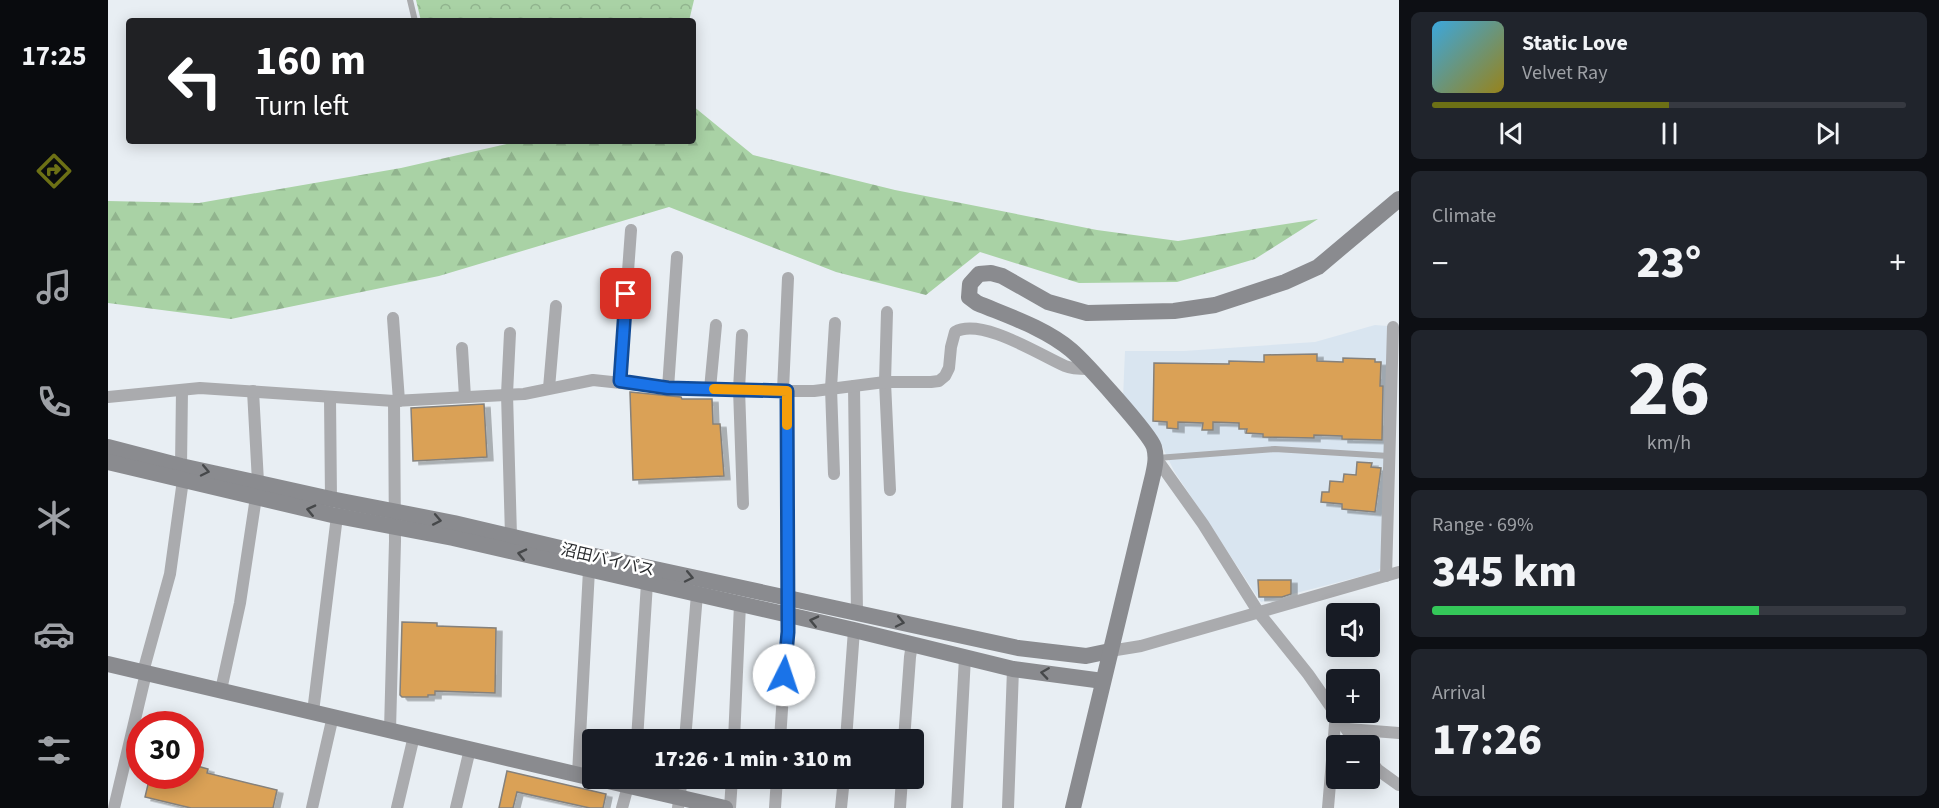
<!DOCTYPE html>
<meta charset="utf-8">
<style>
:root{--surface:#171b24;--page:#20242c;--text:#f1f3f6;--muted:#9ea1a6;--line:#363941;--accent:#6c7015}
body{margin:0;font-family:"Source Sans 3","Noto Sans JP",sans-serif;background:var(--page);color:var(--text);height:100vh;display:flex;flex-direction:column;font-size:22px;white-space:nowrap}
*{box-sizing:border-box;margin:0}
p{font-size:20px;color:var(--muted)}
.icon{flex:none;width:33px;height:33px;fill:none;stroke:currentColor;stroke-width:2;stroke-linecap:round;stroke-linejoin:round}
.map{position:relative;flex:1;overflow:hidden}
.sheet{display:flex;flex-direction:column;gap:12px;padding:12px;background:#0d0f14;width:540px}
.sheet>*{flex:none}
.top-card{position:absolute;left:18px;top:18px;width:570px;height:126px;border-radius:6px;box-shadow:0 3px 15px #0003;background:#202124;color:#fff;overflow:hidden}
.buttons{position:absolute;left:1218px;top:603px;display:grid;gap:12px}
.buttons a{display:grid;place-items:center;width:54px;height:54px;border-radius:6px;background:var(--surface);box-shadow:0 3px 15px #0003;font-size:30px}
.speed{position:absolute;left:18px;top:711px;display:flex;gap:12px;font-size:30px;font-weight:700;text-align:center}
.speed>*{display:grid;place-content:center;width:78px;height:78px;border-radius:50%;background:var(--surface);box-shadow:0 3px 15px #0003;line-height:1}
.speed .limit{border:9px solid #d22;background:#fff;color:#111}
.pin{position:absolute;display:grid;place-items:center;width:51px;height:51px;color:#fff;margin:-26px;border-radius:12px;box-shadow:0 3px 9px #0006}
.me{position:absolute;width:66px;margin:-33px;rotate:4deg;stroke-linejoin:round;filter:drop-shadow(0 0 4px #0008)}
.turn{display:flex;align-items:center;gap:21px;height:126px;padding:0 30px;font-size:27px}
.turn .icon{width:78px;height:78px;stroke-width:2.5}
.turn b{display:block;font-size:42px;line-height:51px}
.big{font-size:45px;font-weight:800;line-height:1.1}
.sheet .widget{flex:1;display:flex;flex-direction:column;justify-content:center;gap:9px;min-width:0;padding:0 21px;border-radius:9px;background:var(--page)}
.sheet .dial{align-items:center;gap:0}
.dial b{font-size:78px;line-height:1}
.song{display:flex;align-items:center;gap:18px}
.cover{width:72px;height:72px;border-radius:9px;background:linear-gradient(135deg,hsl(200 70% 55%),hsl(50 70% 35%))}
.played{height:6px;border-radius:3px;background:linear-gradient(90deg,var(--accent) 50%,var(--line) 50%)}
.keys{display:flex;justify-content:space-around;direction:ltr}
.heat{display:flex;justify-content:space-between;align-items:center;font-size:33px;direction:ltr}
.charge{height:9px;border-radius:4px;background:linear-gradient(90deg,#34c759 69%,var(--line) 0)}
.trip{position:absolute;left:474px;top:729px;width:342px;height:60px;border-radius:6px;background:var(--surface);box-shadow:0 3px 15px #0003;font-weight:800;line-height:60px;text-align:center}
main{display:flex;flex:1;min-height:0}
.tabs{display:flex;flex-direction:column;width:108px;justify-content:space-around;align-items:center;background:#090b0e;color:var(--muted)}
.tabs .icon{width:42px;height:42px}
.tabs .current{color:var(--accent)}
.tabs b{font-size:27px;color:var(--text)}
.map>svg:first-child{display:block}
.built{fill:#d9e5f0}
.forest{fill:url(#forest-firs)}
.park{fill:url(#park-crowns)}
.building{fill:#daa157;stroke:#85817b;stroke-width:1.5;filter:url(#shadow)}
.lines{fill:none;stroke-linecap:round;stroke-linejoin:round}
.lane{stroke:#aaabae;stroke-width:6}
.street{stroke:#aaabae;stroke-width:12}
.secondary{stroke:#8a8b8f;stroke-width:16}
.oneway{stroke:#46484a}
.route-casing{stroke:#114b97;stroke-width:15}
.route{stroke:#1a73e8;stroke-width:10}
.slow{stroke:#f59e0b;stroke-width:10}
.labels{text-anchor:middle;stroke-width:5;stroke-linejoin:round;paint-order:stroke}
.street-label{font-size:16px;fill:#292b2d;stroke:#fff}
</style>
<main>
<nav class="tabs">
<b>17:25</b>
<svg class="icon current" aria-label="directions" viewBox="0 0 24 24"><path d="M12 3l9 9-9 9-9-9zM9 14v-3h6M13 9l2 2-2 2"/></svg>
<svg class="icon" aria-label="music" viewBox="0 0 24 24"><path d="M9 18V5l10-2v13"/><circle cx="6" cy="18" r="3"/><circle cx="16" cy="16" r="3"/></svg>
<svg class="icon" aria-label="phone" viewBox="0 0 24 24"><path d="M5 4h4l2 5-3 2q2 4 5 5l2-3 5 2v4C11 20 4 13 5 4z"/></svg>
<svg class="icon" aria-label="climate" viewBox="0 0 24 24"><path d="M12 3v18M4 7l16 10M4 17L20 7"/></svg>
<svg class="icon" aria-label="car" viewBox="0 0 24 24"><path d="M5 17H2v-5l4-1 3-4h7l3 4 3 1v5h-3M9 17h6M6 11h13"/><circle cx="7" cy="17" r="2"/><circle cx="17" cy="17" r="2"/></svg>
<svg class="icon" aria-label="filters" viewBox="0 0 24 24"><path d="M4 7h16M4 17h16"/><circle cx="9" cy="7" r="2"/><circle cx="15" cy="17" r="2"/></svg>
</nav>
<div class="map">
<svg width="1291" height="808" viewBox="0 0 1291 808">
<defs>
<pattern id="forest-firs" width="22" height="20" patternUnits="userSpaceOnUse" patternTransform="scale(1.5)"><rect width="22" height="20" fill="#a9d2a5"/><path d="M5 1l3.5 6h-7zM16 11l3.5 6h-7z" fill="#91b48e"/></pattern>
<pattern id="park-crowns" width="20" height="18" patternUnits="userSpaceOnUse" patternTransform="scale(1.5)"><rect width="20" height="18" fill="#a9d2a5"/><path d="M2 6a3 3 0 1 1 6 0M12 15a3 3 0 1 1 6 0" fill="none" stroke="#91b48e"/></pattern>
<filter id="shadow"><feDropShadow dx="6" dy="3.5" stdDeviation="0" flood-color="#0004"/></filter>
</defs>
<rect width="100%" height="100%" fill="#e8eef3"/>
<polygon class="built" points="1267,325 1280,326 1273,566 1270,572 1153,602 1066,471 1053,444 1015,398 1017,351 1076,351 1207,342"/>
<polygon class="forest" points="585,106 645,155 787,190 989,230 1070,241 1210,219 1147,259 1069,282 971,283 872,252 818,295 728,272 561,207 331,276 123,319 0,303 0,201 91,203 293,168 412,141 585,141"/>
<polygon class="park" points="308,0 586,0 581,21 313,21"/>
<g class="building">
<polygon points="1209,354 1209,361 1235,362 1235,358 1267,359 1267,362 1273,362 1272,386 1275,386 1274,440 1234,439 1234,436 1206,435 1206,438 1155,437 1155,434 1138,433 1139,429 1131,429 1131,423 1105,422 1105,430 1094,430 1095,423 1070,422 1070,429 1059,428 1059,422 1045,421 1046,363 1121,364 1121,361 1156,362 1156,355"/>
<polygon points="522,392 573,397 574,399 604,399 605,424 612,424 616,476 525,480"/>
<polygon points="376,404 379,457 305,461 303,408"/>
<polygon points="1249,462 1264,463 1263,467 1273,468 1267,512 1234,509 1234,504 1213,502 1214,492 1221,492 1222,481 1235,482 1236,474 1248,475"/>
<polygon points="1150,580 1183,580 1183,594 1174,597 1151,597"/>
<polygon points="294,622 329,623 329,626 388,628 387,693 327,691 327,695 320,695 320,697 294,697 292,695"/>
<polygon points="82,764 100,769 99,773 169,790 165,808 83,808 37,797 42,776 82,776"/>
<polygon points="399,771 498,794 495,808 482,808 409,792 405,808 391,808"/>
</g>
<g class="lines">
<g class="lane">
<polyline points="302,0 307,21"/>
<polyline points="1049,458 1167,449 1281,456"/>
</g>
<g class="street">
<polyline points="779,312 777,382 782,490"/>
<polyline points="285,318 291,401"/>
<polyline points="402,333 399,394 403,536"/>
<polyline points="634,335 631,389 635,504"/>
<polyline points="354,348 357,397"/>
<polyline points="512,381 523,230"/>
<polyline points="746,386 749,613"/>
<polyline points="441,388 448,306"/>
<polyline points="560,388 569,257"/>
<polyline points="602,389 608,325"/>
<polyline points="675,390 680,278"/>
<polyline points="145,391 150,482"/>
<path d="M0 397 92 388 286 401 416 394 485 380 560 388 679 391H706L777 382H823L831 381 837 376 841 368 843 347 847 332C873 317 932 355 957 366 964 369 973 369 981 369"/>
<polyline points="222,398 223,499"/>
<polyline points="1048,458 1095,524 1151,613 1200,674 1250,746"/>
<polyline points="73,466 74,390"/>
<polyline points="726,474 723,388 727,323"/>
<polyline points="1278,576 1285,327"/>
<polyline points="1002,651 1033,646 1291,572"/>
<polyline points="35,672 62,574 75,480"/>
<polyline points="113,690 132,603 148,497"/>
<polyline points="205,712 229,516"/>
<polyline points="1240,729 1291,733"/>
<polyline points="282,730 287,541 286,401"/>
<polyline points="529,740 539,583"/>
<polyline points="577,740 589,594"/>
<polyline points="626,740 632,604"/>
<polyline points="672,740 679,632 679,391"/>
<polyline points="738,740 746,630"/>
<polyline points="796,740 802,657 804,644"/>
<polyline points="1262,760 1270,770 1291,785"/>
<polyline points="470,774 481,570"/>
<polyline points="6,808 38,673"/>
<polyline points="204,808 225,716"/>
<polyline points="289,808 306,736"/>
<polyline points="348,808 362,749"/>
<polyline points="514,808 520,786"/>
<polyline points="570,808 574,778"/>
<polyline points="622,808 624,778"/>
<polyline points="667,808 669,778"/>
<polyline points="733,808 736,778"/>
<polyline points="792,808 794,778"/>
<polyline points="849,808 857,657"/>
<polyline points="900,808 905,669"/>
<polyline points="1220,808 1228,712"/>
</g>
<g class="secondary">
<polyline points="0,447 73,466 223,499 346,523 482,555 910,648 978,656 1002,651"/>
<polyline points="0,462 224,515 345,538 746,630 905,669 995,681"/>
<polyline points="0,664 484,778"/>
<polyline points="487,778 617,808"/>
<path d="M965 808 1045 475C1047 466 1049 457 1046 447 1042 434 977 362 963 350 937 328 900 316 869 303L861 297 862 284 871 274 883 273 894 276 940 302 979 313 1066 311 1107 305 1177 282 1210 267 1291 199"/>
</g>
</g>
<defs><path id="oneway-chevron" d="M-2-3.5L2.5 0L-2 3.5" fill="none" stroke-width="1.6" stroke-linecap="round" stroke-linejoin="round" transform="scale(1.5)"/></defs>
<g class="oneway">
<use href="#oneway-chevron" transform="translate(97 471) rotate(12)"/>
<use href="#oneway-chevron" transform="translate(203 510) rotate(-167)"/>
<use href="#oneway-chevron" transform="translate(329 520) rotate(11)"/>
<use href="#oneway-chevron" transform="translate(414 554) rotate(-167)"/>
<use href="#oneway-chevron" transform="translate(581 577) rotate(12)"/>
<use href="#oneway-chevron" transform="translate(706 621) rotate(-167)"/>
<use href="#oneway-chevron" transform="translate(792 622) rotate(12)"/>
<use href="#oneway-chevron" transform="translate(937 673) rotate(-172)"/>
</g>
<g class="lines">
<defs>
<polyline id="route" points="518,294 512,381 560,388 679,391 680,632 676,675"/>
</defs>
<use href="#route" class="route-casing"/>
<use href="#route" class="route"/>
<polyline class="slow" points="606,389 679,391 679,425"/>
</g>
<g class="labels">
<g class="street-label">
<text transform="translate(500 559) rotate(13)" y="6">沼田バイパス</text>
</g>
</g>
</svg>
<div class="buttons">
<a><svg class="icon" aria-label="sound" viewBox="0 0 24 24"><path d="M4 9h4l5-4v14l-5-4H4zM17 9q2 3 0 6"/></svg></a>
<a>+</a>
<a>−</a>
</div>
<div class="speed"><div class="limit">30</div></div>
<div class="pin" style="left:518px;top:294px;background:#d93025"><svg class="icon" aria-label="arrive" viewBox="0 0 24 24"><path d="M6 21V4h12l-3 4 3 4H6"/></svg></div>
<svg class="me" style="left:676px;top:675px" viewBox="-20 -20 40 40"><circle r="19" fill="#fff"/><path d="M0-13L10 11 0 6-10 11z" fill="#1a73e8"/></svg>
<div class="trip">17:26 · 1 min · 310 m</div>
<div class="top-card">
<div class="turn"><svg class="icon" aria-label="left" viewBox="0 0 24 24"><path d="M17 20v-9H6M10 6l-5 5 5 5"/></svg><div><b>160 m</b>Turn left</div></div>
</div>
</div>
<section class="sheet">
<div class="widget">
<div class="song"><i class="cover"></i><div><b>Static Love</b><p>Velvet Ray</p></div></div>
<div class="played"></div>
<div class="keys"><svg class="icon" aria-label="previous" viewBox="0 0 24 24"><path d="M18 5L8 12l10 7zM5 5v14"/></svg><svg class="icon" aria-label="pause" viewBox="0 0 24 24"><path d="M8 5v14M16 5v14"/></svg><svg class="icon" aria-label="next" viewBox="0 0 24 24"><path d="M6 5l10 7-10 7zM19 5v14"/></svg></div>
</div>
<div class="widget"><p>Climate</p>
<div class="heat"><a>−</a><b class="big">23°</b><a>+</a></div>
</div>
<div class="widget dial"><b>26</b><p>km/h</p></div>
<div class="widget"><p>Range · 69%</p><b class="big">345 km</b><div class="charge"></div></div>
<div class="widget"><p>Arrival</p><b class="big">17:26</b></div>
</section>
</main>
